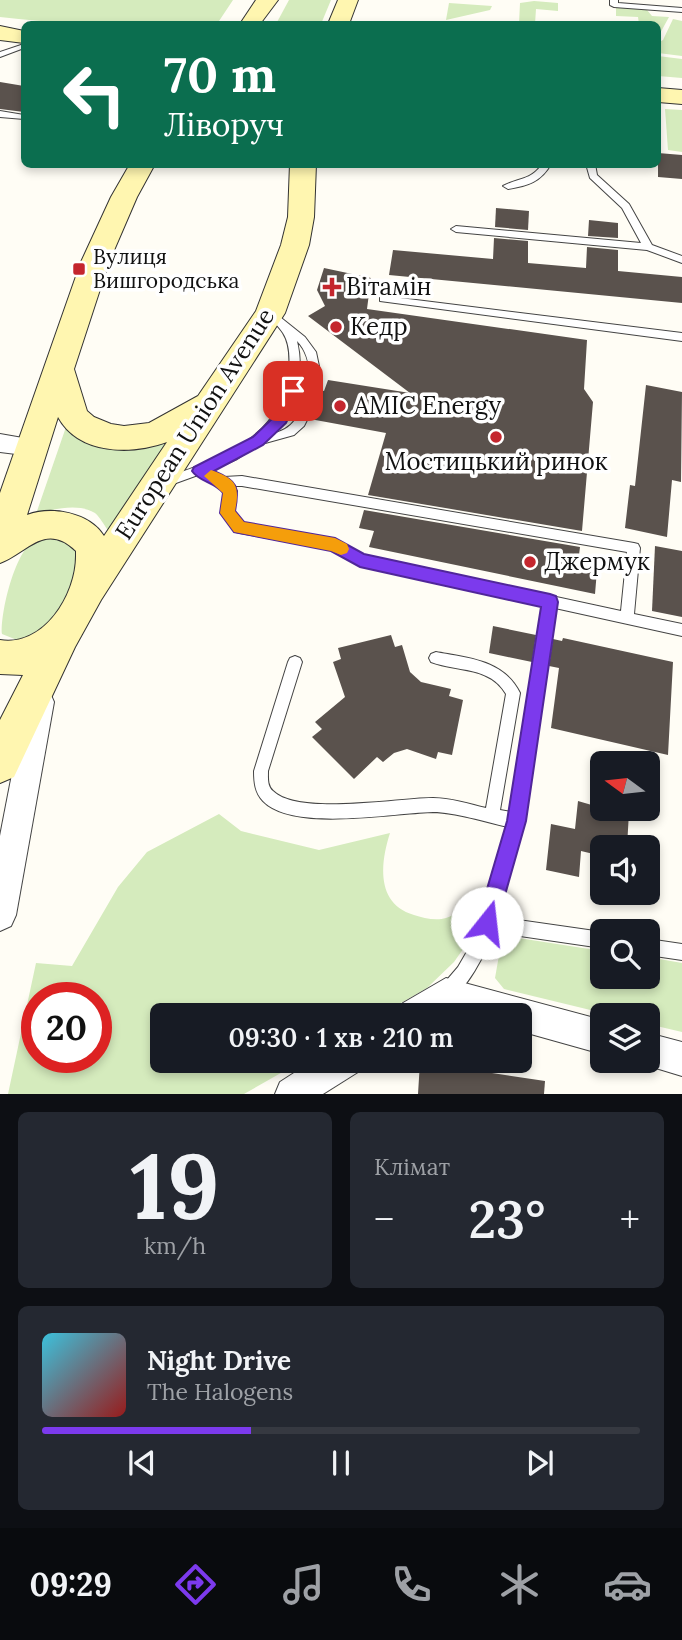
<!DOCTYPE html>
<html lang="uk">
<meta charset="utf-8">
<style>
:root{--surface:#171b24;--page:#242831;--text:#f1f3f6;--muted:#9ea1a6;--line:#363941;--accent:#7c3aed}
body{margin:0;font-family:Lora,serif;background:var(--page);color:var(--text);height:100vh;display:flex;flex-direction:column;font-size:26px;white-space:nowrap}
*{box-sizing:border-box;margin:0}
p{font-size:23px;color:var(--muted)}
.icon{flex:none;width:38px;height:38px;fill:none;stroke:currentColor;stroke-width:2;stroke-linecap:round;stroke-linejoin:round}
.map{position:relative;height:1094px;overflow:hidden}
.sheet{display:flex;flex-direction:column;gap:18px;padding:18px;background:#0d0f14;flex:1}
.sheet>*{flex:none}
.hud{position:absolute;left:21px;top:21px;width:640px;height:147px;border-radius:10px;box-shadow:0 4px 10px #0003;background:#0b6e4f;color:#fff;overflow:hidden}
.needle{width:46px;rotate:285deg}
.fabs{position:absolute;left:590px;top:751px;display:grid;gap:14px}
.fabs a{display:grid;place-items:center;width:70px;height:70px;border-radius:10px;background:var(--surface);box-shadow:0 4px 10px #0003;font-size:35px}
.speed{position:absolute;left:21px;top:982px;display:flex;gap:14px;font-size:35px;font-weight:700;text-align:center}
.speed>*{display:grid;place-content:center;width:91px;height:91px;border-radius:50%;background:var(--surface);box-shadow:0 4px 10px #0003;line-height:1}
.speed .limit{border:10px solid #d22;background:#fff;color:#111}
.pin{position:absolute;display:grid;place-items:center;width:60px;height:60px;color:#fff;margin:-30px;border-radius:14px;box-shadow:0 4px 10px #0006}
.me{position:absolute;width:77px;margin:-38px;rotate:16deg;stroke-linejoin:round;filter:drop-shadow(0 0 5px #0008)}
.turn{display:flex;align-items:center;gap:24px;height:147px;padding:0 28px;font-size:32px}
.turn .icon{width:91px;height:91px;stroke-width:2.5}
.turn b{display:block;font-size:49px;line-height:60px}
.big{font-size:52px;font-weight:600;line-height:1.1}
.sheet .card{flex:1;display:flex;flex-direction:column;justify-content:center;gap:10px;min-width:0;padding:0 24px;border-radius:10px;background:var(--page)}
.sheet .dial{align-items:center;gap:0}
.dial b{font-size:91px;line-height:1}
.song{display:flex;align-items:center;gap:21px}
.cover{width:84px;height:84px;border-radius:10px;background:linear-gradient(135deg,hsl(190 70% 55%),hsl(0 70% 35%))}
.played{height:7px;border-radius:4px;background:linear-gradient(90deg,var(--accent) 35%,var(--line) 35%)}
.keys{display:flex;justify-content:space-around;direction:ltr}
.heat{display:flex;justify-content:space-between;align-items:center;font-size:38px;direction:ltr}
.sheet .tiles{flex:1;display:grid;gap:18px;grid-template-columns:1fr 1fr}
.card:last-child{grid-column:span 2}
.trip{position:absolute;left:150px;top:1003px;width:382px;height:70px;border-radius:10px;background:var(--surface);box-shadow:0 4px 10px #0003;font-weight:600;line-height:70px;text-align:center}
.tab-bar{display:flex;height:112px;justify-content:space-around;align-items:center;background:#090b0e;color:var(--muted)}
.tab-bar .icon{width:49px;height:49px}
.tab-bar .active{color:var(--accent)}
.tab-bar b{font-size:32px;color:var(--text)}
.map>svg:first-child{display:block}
.green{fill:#d5ebbd;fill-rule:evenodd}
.building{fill:#5a524d}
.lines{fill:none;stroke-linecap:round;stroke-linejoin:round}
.lane-casing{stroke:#444;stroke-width:2}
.street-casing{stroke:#444;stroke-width:2}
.secondary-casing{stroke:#333;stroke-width:2}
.lane{fill:#fff;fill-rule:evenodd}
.street{fill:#fff;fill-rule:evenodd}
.secondary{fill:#fff6b0;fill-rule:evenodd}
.route{fill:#7c3aed;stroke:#51269a;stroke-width:2}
.slow{fill:#f59e0b}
.poi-dot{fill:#c4262e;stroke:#fff;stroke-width:2.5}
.labels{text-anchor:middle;stroke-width:7;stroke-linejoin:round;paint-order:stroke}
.far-poi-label{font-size:21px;fill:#111;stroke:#fff;text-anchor:start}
.poi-label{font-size:24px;fill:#111;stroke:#fff;text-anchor:start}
.street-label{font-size:24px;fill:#111;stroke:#fff}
</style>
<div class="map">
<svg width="682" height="1094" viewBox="0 0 682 1094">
<rect width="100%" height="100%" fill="#fffdf5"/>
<g class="green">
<path d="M0 0H233L217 24C145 24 72 26 0 17Z"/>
<polygon points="289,0 331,0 321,24 276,24"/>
<polygon points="534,1 558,3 558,11 536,9 535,24 519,24 520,3"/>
<polygon points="449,3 492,6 490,10 446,20"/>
<polygon points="616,7 647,10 652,16 669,17 658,37 658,24 639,24 638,17 616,16"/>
<polygon points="673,19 682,21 682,56 658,53 658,43 663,40"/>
<polygon points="658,56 682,59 682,78 658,76"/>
<polygon points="665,109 682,110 682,152 668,150"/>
<path d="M66 427C105 453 123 455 168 441L110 533C105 527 100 517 95 513 79 503 53 509 36 514Z"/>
<path d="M52 536 85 550V571L51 625 36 636 17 640 2 634C0 614 15 549 36 539 40 537 47 537 52 536Z"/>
<path d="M219 814 241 831 319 850 390 833C380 864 376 904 414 915 423 918 436 921 446 918 455 916 465 905 473 900L481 905 473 935 454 962 427 988 380 1015H163V1060L302 1061 244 1094H8L36 963 72 966 118 887 147 852ZM37 998H96V1057H37Z"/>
<polygon points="512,937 602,951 602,976 648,976 648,957 682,963 682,1032 648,1024 648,1015 611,1015 504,989 495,978 501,944"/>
</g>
<g class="building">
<polygon points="0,82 24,86 24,112 0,109"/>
<polygon points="658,153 682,155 682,179 658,177"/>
<polygon points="496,208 529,211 528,230 495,227"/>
<polygon points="589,220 618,223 618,238 588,236"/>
<polygon points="494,238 528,241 528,263 586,268 587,247 618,250 618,271 682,277 682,303 389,275 393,250 493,259"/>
<polygon points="324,268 371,278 367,309 587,340 584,389 593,402 582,531 368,495 386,433 310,419 317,405 320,390 324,391 328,380 410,393 308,316 325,306 317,290"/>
<polygon points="646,385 682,392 681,482 672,480 667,537 625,528 630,485 635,486"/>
<polygon points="364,510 580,547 579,555 598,558 595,594 369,547 374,531 359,528"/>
<polygon points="655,546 682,551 682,617 652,611"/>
<polygon points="493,626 536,635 532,662 489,653"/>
<polygon points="391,635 395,647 402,645 410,672 421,682 451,689 449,696 463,700 452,755 438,752 436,759 407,749 394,753 383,762 377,757 354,779 312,737 322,729 315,722 345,697 333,662 341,659 338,648"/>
<polygon points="563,638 673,662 668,755 551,728 559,668 549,666 553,639 562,641"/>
<polygon points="578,801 602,808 629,812 627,847 602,847 602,856 581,851 579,877 546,870 551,824 575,829"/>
<polygon points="420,1062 545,1081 544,1094 418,1094"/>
</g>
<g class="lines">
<defs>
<g id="lane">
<polygon points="610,0 618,0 618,3 682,8 682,12 614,7 610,5"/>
<polygon points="24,44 24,48 0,57 0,52"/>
<polygon points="0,111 24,115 24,119 0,117"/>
<path d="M542 164H551C541 182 527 186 508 189L503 186C518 178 532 180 542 164Z"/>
<polygon points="586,164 595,164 597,175 629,204 652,245 682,256 682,263 647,250 456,232 451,229 456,226 641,243 622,208 590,178"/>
<polygon points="384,296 682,333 682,341 380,301 380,297"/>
<path d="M270 309 305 337 316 352 320 371 315 404 304 426 294 435 258 445 237 459 211 471 224 477 242 476 634 543 638 544 640 548 634 614 682 624V636L555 608 524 821 497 917 602 932V948L493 932C487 951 465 994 446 1002L440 1000 438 994 440 988 458 967 476 936 508 827C486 822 454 812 433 812 392 813 293 832 263 801 255 793 254 782 254 771L288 662 290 658 295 656 300 658 302 662 268 771C268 778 267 786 273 791 298 816 398 798 433 798 450 798 469 804 486 808L506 694C490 666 457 672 431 662L429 658 431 654 436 652C468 658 504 660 520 693L500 810 511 812 543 605 360 565 332 550 240 533 236 532 221 513 225 492 219 485 198 475 165 487 161 485 159 482 161 479C217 460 283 439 289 370 290 358 290 344 283 333 278 325 271 320 265 313ZM297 341C316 360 312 401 295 420 289 428 281 432 271 434 296 411 305 374 297 341ZM234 486H242L627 552 621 611 363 555 335 540 244 524 233 512 237 491Z"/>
<polygon points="648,939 682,944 682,960 648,955"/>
</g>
<g id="street">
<polygon points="0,434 40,441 43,447 40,453 32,456 0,452"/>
<polygon points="40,689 50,693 54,702 16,915 11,926 0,931 0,836 26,702 30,693"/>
<polygon points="446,978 602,1020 602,1054 520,1031 520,1015 463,1015 449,1011 444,1015 399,1015 403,1003"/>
<polygon points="648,1033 682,1042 682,1076 636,1062 648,1060"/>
<polygon points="314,1060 363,1060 358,1072 323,1094 275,1094 280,1082"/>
</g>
<g id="secondary">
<polygon points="256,0 278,0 260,24 240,24"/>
<polygon points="338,0 358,0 349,24 328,24"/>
<polygon points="0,26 24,31 24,43 0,40"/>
<polygon points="658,88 682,90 682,104 658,102"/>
<path d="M130 164H155L137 197 109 262 74 369 87 411 94 417 111 424 124 426 149 423 198 396 256 311 281 245 288 217 290 164H316L314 217 309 245 285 313 101 600 75 647 14 777 0 783V720L23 675 0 674V640C44 647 76 595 76 556V551C45 521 27 553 0 563V493L81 262 111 197ZM58 417C79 455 131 455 167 442L104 536C89 512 51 506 27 515Z"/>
</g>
</defs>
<use href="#lane" class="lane-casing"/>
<use href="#street" class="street-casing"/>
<use href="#secondary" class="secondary-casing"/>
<use href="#lane" class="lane"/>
<use href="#street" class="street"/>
<use href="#secondary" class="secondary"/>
</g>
<path class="route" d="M293 385 301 391 286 423 263 445 214 471C237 481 240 486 235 511L244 522 335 538 364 554 550 594 556 596 558 602 526 821 497 923 494 930 487 933 480 930 477 923 507 821 541 607 360 567 331 551 234 532 220 513 223 493C215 482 199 482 192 471L194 467 253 437 275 416 288 387Z"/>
<path class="slow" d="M211 470C237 479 240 486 235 511L244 522 335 538 347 544 349 549 347 553 341 555 331 551 234 532 220 513 223 493 204 476Z"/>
<g class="poi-dot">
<rect x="72" y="262" width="14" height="14" rx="3.5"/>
<path d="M328.5 276.5h7v7h7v7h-7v7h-7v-7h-7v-7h7z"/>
<circle cx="336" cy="327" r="7"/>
<circle cx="340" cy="406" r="7"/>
<circle cx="496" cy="437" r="7"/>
<circle cx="530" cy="562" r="7"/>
</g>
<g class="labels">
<g class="far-poi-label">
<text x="93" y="264">Вулиця<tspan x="93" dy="24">Вишгородська</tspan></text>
</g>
<g class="poi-label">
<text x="346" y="295">Вітамін</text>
<text x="350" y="335">Кедр</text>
<text x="354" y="414">AMIC Energy</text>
<text x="496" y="470" text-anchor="middle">Мостицький ринок</text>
<text x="544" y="570">Джермук</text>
</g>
<g class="street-label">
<text transform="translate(195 424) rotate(-57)" y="8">European Union Avenue</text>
</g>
</g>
</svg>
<div class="fabs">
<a><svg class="needle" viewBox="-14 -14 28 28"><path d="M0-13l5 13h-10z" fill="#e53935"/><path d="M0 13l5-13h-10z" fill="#9ea1a6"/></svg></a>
<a><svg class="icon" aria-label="sound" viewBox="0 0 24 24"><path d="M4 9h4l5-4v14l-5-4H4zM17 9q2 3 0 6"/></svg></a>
<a><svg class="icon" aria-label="search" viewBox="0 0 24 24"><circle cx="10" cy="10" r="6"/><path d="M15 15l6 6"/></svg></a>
<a><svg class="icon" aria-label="layers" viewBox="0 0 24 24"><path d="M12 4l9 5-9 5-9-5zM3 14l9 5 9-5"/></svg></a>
</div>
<div class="speed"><div class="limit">20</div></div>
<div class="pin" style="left:293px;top:391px;background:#d93025"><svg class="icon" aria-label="arrive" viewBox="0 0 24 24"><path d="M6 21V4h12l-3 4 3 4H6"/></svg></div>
<svg class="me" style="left:487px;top:923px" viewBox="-20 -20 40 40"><circle r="19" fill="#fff"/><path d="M0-13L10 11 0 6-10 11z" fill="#7c3aed"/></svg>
<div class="trip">09:30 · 1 хв · 210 m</div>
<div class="hud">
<div class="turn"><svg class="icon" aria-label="left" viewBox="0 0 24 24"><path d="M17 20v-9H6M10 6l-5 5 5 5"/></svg><div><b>70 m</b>Ліворуч</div></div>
</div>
</div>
<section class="sheet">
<div class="tiles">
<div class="card dial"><b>19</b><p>km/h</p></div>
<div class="card"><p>Клімат</p>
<div class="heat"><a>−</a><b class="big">23°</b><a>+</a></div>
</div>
<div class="card">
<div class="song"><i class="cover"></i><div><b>Night Drive</b><p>The Halogens</p></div></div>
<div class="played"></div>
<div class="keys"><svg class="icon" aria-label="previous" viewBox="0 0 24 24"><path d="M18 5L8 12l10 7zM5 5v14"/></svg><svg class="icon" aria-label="pause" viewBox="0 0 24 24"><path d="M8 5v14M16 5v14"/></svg><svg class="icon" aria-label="next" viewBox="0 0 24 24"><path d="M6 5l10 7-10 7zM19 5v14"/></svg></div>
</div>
</div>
</section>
<nav class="tab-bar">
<b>09:29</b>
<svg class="icon active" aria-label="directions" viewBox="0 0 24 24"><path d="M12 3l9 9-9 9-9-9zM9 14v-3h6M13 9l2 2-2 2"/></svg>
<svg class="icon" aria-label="music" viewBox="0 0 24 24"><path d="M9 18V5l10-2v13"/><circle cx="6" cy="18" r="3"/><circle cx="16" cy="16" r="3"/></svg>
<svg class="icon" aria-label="phone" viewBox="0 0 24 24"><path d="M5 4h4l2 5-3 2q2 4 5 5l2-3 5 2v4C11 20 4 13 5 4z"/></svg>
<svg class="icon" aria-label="climate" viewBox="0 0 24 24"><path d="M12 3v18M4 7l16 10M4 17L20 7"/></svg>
<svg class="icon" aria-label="car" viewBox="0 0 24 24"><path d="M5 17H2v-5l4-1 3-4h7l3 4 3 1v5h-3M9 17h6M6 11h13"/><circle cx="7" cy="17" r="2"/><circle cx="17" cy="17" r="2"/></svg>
</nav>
